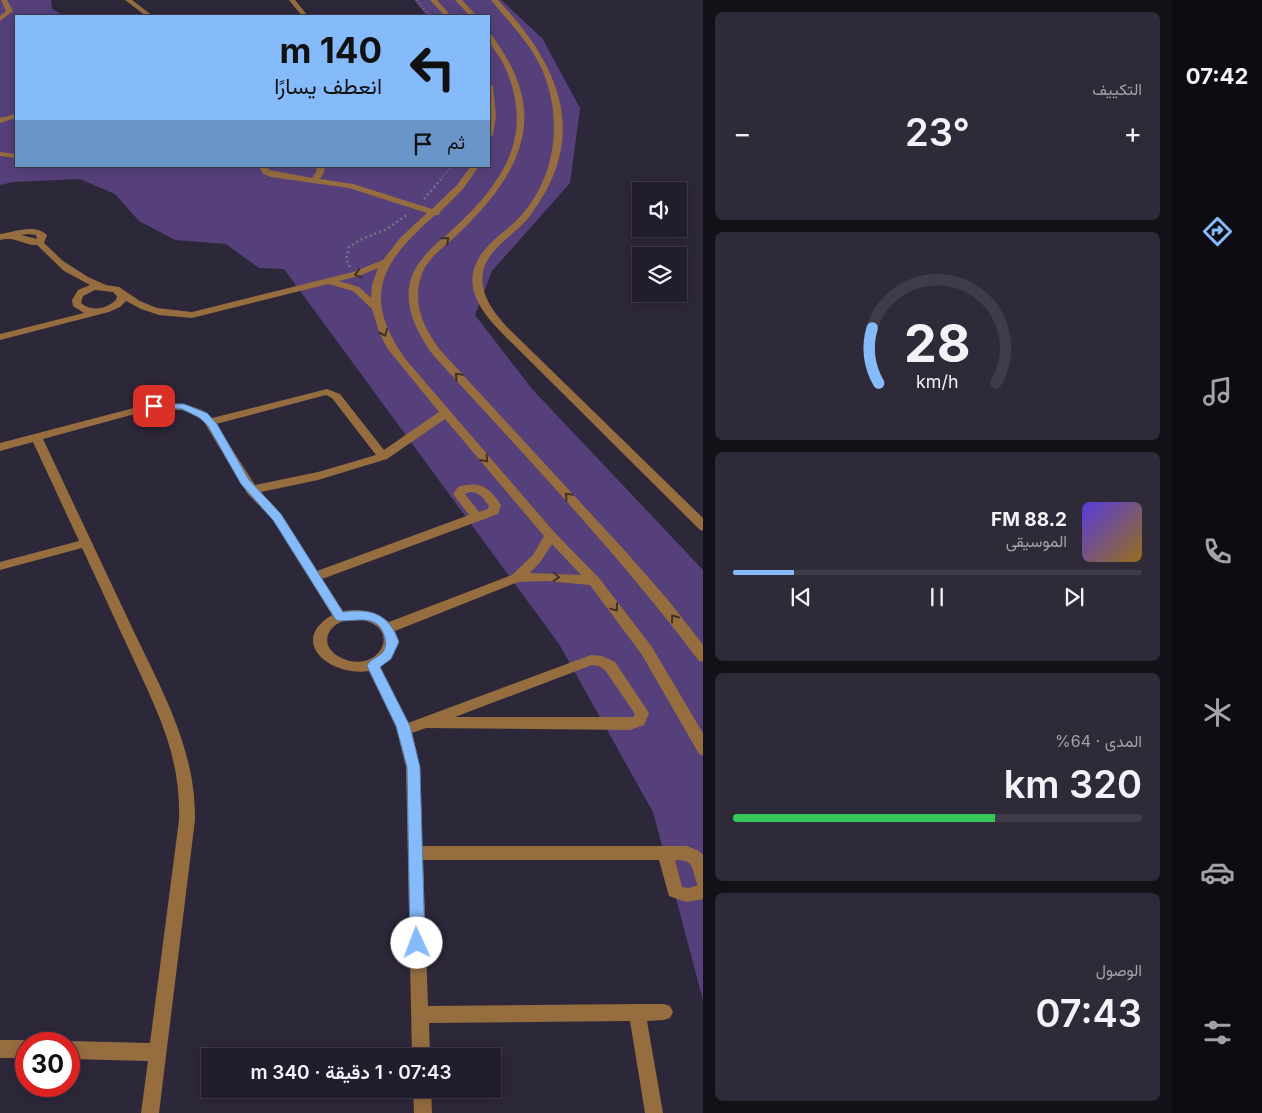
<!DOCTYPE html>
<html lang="ar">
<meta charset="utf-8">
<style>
:root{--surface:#221d2c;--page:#2e2a38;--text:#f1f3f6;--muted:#a2a2a9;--line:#3f3b48;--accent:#85bbfb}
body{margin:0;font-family:Inter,Vazirmatn,sans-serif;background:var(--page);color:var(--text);direction:rtl;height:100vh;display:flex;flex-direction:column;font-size:19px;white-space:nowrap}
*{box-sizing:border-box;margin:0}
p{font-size:16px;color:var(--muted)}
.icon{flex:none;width:28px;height:28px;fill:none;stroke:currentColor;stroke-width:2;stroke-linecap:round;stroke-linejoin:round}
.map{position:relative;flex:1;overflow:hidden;direction:ltr}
.sheet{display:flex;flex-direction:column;gap:12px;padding:12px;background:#131018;width:469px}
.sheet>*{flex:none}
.banner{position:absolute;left:15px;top:15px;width:475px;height:152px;border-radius:0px;box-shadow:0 2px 12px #0003,0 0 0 1px var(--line);direction:rtl;background:#85bbfb;color:#111;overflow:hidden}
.fabs{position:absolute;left:632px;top:182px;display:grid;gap:10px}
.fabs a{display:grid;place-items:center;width:55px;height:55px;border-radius:0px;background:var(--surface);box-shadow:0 2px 12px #0003,0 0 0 1px var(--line);font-size:25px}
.speed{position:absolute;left:15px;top:1032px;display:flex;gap:10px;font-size:25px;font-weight:700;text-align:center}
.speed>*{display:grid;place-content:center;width:65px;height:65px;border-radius:50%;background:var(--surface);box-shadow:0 2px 12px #0003,0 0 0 1px var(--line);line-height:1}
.speed .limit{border:8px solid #d22;background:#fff;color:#111}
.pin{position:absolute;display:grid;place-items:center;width:42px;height:42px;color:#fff;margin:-21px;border-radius:10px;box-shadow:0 2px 8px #0006}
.me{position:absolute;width:55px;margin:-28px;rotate:358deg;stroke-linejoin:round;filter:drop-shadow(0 0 4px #0008)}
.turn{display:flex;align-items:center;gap:18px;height:105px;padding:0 25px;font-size:22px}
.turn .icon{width:65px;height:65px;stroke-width:2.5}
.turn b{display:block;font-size:35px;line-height:42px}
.then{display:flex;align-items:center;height:48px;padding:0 25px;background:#0003;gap:10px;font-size:19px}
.big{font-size:38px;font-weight:600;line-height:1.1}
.sheet .tile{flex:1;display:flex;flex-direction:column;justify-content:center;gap:8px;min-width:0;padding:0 18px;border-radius:8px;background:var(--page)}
.sheet .dial{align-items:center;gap:0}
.dial svg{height:130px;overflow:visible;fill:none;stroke:var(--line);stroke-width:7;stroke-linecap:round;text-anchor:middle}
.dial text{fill:var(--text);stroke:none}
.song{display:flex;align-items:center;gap:15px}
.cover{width:60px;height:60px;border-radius:8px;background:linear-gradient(135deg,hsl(250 70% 55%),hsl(40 70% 35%))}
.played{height:5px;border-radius:2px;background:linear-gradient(90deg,var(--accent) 15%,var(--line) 15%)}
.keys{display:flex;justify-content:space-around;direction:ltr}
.heat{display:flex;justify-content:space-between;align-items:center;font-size:28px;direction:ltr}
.charge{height:8px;border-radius:4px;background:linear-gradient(90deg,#34c759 64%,var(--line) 0)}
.trip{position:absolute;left:201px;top:1048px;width:300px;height:50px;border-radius:0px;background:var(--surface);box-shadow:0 2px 12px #0003,0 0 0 1px var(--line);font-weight:600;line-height:50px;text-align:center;direction:rtl}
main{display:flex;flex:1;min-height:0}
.menu{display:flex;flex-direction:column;width:90px;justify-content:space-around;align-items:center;background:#0e0c12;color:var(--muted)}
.menu .icon{width:35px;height:35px}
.menu .on{color:var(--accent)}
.menu b{font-size:22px;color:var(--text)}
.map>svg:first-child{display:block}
.green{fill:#56407b}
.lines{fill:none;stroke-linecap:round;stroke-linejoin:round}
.path-far1{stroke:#777282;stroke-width:2;stroke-dasharray:1 2.5;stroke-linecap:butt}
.path{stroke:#777282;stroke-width:2.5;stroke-dasharray:2 3;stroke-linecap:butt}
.minor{fill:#956d3f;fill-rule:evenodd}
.oneway{stroke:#413127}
.route{fill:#85bbfb;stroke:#567aa3}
</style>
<main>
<nav class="menu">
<b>07:42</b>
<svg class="icon on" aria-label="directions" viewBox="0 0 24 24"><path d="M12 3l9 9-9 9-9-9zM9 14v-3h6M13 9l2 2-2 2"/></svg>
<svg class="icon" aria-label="music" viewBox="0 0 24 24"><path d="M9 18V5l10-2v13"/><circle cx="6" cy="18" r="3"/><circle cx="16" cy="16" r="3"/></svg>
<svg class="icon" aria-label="phone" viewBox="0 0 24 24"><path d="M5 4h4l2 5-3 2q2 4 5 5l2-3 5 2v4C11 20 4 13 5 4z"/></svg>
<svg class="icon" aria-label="climate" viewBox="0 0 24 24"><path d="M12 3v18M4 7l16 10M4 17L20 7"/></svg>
<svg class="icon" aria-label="car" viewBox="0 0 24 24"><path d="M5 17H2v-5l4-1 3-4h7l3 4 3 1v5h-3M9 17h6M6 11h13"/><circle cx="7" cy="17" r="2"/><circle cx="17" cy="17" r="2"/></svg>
<svg class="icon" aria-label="filters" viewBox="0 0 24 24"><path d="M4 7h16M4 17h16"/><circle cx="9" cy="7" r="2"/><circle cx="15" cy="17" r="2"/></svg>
</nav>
<section class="sheet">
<div class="tile"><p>التكييف</p>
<div class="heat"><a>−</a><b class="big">23°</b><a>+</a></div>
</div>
<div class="tile dial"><svg viewBox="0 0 100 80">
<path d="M14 69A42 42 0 1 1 86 69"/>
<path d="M14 69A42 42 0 0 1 10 35" stroke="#85bbfb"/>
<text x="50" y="56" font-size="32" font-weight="700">28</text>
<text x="50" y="72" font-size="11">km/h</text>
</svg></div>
<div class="tile">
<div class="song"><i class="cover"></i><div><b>88.2 FM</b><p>الموسيقى</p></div></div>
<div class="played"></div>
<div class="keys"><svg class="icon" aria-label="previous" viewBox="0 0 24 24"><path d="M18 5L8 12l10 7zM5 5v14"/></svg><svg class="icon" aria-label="pause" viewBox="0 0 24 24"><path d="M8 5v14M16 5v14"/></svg><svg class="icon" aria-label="next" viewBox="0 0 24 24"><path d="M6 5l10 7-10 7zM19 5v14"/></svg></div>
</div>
<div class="tile"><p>المدى · 64%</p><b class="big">320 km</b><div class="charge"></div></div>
<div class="tile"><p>الوصول</p><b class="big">07:43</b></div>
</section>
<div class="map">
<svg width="704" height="1113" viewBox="0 0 704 1113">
<rect width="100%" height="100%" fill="#2d273a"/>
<polygon class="green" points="0,0 51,0 52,9 65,16 16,16 16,166 489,166 489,16 427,16 414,0 501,0 542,38 580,108 570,183 492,271 475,315 532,389 703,570 703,1000 653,812 559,644 284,269 259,268 226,244 175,240 139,221 115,194 80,179 13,182 0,185"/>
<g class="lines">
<g class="path-far1">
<polyline points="417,0 430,16"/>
<polyline points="440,180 452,166"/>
</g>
<g class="path">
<polyline points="424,199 441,179"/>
<polyline points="350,267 346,259 349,247 360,240 387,229 407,215"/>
</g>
<g class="minor">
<polygon points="1,0 7,0 13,11 0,21 0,16 6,11"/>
<polygon points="125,0 132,0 153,16 146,16"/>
<polygon points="289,0 295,0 308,16 302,16"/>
<polygon points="430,0 437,0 451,16 445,16"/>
<polygon points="455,0 462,0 477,16 470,16"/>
<path d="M491 0H498C560 66 591 136 529 217 516 234 491 246 484 268 477 291 493 312 508 328L704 519V531L700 530 501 332C485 315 467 294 474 269 480 248 501 235 516 221 554 183 563 126 545 77 534 46 511 25 491 0Z"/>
<path d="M489 33 492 35C503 52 515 69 520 89 538 147 497 197 458 234 444 247 426 259 421 277 412 304 424 329 441 351L627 553 668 600 704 646V662L699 661C618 553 524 455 433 355 412 326 396 291 422 259 430 248 442 239 452 230 479 205 508 174 515 137 520 112 514 85 503 63 498 53 488 45 489 33Z"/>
<polygon points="489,84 493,86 496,116 493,135 489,137"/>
<polygon points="16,114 16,118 0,123 0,118"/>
<polygon points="0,152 16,154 16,158 0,156"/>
<path d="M259 166H267L269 170 312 178 317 170 315 166H323L325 170 320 179 353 184 432 209 457 185 471 166H479L463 189 440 212 439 215H435C381 263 360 296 407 361L555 533 599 578 652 647 704 735V756L699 754 642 655 590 585 546 581 518 582 395 631C401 646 394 658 380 666L408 723 591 655 602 656 615 662 649 713 644 725 630 730 426 728 412 733 420 767 422 846H687L697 850 704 855V899L686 902 669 896 659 860H423L428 1006 637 1004H664L670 1006 673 1012 670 1018 664 1020 647 1021 663 1113H645L630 1021 429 1023 430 1056H412L406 767 396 727 369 671C331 677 287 642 332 615L273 520 247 493 204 422 194 414 182 410 153 409 43 439C71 498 99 558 127 617 158 684 196 745 195 820L159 1113H141L148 1061 69 1059V1044H63L69 1041 150 1043 179 820C181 756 158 713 132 656 115 620 99 584 82 548L0 570V562L79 541 33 442 0 451V443L153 403 187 405 202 410 212 418 327 389 340 394 384 450 439 412 387 348 379 332 372 309 353 291 328 284 192 318 159 315 141 309 126 301 120 307 109 312 0 340V334L84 313 73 306 72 300 78 290 90 285 64 271 37 245C23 246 18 236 0 240V234C14 232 35 223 47 235L44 243 63 261 88 277 106 285 119 287 140 301 157 308 192 312 353 272 383 260 400 238 427 213 349 188 271 177 263 174ZM28 234 36 235 37 239 21 235ZM378 268 372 285 371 298 359 287 339 281 359 276ZM95 290 113 292 117 296 116 300C106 309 92 312 81 303L83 296ZM326 395 332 398 376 455 318 472 255 485 216 424ZM445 419 544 536 533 555 512 575 389 622C375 611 361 608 343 611L322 579 498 514 501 505C488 486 480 481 458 487L453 494 469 515 317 571 281 514 261 492 318 480 387 459ZM469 492C479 491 483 498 489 506L488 509 479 512 465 494ZM552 544 581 575 530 573 541 561ZM358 619C408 627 376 679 338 656 321 646 325 628 343 621 347 619 353 619 358 619ZM592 665 599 666 605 670 635 714 633 717H455ZM675 860C697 860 690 869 698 885L689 888 682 887Z"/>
<polygon points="0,1040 26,1040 33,1044 26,1044 26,1058 0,1058"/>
<polygon points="413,1089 431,1089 432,1113 414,1113"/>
</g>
</g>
<defs><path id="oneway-chevron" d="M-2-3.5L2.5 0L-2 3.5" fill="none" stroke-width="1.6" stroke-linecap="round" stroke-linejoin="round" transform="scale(1.25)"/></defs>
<g class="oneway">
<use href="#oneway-chevron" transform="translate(446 240) rotate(-40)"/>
<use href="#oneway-chevron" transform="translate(358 274) rotate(164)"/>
<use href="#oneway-chevron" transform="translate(384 333) rotate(66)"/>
<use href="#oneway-chevron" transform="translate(458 376) rotate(-133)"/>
<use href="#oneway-chevron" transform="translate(485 459) rotate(49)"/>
<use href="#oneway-chevron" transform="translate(568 496) rotate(-133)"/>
<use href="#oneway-chevron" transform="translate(556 577) rotate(3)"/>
<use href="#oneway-chevron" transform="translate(615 608) rotate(53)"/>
<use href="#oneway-chevron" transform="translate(674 618) rotate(-126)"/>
</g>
<path class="route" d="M150 403 184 404 207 413 217 424 249 480 281 514 343 612C372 608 389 614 399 642L391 659 380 667 410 726 420 767 425 943 423 948 417 950 412 948 410 943 407 767 396 726 367 666C370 659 377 658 382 653 387 647 386 641 384 635 377 611 349 624 336 620L273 520 241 484 208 426 200 418 182 409 154 408 149 406Z"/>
</svg>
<div class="fabs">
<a><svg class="icon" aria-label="sound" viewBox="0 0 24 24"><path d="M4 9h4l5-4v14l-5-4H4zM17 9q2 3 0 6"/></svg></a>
<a><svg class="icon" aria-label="layers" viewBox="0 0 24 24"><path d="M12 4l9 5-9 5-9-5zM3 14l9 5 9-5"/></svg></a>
</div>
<div class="speed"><div class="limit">30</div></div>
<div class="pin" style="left:154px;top:406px;background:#d93025"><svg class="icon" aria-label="arrive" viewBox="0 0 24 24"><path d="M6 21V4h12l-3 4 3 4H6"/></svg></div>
<svg class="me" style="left:417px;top:943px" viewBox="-20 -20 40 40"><circle r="19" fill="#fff"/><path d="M0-13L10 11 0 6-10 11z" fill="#85bbfb"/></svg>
<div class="trip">07:43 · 1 دقيقة · 340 m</div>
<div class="banner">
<div class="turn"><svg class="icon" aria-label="left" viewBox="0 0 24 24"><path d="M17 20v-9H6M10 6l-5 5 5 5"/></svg><div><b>140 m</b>انعطف يسارًا</div></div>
<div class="then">ثم<svg class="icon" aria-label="arrive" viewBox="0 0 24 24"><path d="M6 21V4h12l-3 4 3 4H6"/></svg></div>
</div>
</div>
</main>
